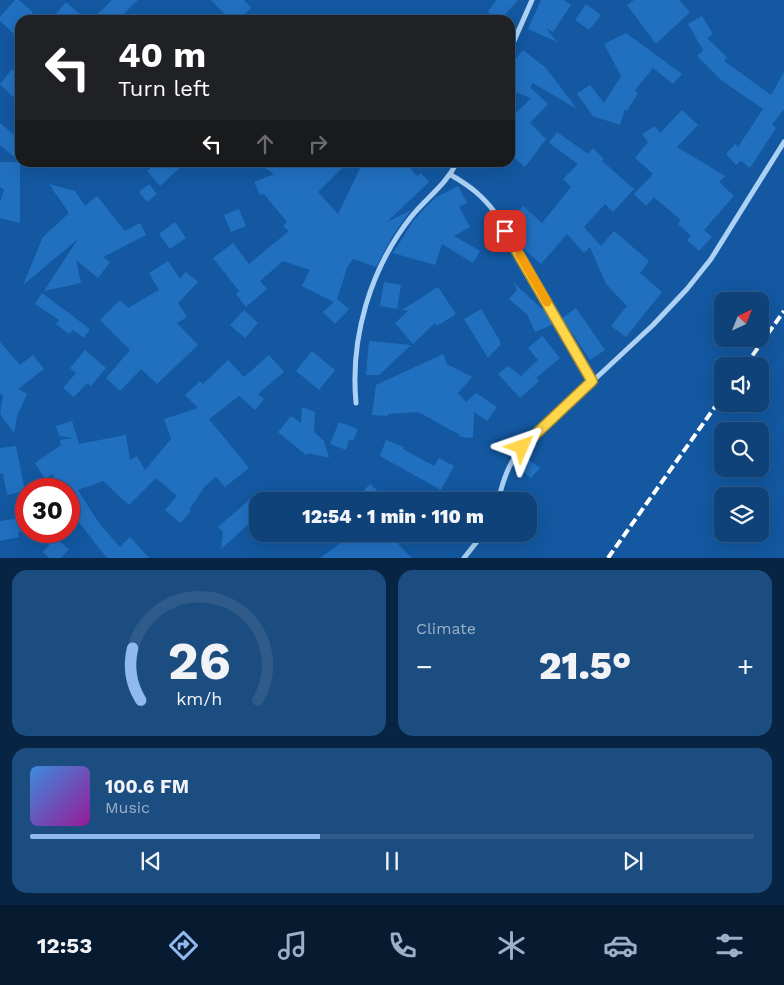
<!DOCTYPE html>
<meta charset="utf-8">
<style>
:root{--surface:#0e4279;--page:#1c4d80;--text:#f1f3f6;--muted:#9bb0c6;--line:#2e5b8a;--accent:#90b9f0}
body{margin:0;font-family:"Work Sans",sans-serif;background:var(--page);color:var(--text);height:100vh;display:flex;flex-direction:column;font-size:19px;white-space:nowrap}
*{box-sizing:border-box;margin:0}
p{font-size:16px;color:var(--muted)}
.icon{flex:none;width:28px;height:28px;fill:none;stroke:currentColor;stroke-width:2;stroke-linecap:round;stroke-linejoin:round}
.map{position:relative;height:558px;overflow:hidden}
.side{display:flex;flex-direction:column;gap:12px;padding:12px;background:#082443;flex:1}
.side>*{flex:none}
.guide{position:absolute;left:15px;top:15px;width:500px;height:152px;border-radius:15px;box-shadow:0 5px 20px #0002,0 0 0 1px var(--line);background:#202124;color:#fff;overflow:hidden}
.needle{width:32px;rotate:43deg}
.tools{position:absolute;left:714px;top:292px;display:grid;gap:10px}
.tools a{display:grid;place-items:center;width:55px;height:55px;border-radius:10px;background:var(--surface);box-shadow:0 5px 20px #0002,0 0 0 1px var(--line);font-size:25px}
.speed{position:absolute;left:15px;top:478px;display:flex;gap:10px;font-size:25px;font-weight:700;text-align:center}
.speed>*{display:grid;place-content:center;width:65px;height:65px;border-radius:50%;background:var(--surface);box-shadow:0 5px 20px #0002,0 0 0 1px var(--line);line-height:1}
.speed .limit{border:8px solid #d22;background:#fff;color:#111}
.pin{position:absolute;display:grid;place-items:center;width:42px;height:42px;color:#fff;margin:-21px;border-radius:10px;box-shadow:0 2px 8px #0006}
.me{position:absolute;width:55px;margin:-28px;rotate:47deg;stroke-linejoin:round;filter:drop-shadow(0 0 4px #0008)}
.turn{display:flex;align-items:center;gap:18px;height:105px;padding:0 20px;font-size:22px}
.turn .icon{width:65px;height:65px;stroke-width:2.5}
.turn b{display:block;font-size:35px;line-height:42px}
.lanes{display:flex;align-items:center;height:48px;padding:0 20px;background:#0003;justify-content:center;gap:25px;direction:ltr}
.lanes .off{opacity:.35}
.big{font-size:38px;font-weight:800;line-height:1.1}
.side .card{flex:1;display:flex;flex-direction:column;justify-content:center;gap:8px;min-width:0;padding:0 18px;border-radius:15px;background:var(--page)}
.side .dial{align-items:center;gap:0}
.dial svg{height:130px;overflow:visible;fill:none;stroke:var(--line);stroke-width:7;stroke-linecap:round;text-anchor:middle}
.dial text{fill:var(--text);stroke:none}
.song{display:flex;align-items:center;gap:15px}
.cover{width:60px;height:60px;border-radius:8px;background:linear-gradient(135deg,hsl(210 70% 55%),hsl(300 70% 35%))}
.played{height:5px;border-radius:2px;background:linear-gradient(90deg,var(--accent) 40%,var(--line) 40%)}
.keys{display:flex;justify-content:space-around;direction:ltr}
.heat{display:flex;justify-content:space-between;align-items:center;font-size:28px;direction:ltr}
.side .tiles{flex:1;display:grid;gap:12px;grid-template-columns:1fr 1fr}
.card:last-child{grid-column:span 2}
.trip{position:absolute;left:249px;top:492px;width:288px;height:50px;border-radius:15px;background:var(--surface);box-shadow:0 5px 20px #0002,0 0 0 1px var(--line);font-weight:800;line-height:50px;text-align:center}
.menu{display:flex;height:80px;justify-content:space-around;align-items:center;background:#061a30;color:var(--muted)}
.menu .icon{width:35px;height:35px}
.menu .current{color:var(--accent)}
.menu b{font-size:22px;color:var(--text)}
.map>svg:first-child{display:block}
.building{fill:#2170c0}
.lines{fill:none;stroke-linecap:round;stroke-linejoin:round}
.minor{stroke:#acd1f5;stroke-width:5}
.rail{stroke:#fff;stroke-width:4;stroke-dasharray:9 4;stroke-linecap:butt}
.route-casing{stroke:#a68a30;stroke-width:12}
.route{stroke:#ffd54a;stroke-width:9}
.slow{stroke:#f59e0b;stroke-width:9}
</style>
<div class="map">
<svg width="784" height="558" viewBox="0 0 784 558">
<rect width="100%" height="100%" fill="#1358a1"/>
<g class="building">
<polygon points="15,0 19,0 33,12 26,20 20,20 20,27 14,34 0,21 0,17"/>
<polygon points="112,0 138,0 117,20 91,20"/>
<polygon points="211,0 244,0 251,8 238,20 230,20"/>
<polygon points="497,0 518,0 502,18 487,12"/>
<polygon points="541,0 564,0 571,5 553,32 546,28 557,42 528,29"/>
<polygon points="634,0 679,0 690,12 656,44 627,5"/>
<polygon points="66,2 87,20 51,20"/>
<polygon points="586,4 601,15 589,30 575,20"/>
<polygon points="702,16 713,34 707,38 727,57 724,61 771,95 784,72 784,109 772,125 776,128 750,168 741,161 736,165 726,154 735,144 738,147 763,109 721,80 697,56 703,50 688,24"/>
<polygon points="626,33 682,74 673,84 653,68 635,90 638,93 627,111 625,109 620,125 593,116 577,94 590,85 604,103 621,76 604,44"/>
<polygon points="523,50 546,68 577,109 533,83 530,87 548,104 530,123 546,139 525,167 510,154 510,119 531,98 510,90 510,75 516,59"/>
<polygon points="12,69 20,77 20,89 13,97 0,84"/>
<polygon points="682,110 698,125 677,147 725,176 719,182 734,196 704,230 712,237 699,251 687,240 691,236 678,224 681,220 654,197 646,206 634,194 653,174 635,158 648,142 642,134 655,126 660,133"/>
<polygon points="0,123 20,140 20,162 0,145"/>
<polygon points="557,132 588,154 593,148 604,159 602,161 634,189 613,212 605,204 584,227 601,246 614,231 649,261 640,273 662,292 626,337 611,326 627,306 606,284 590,247 584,253 567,234 541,264 518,244 514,237 522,228 512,219 523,206 542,223 571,187 563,179 578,164 549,143"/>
<polygon points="0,162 20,162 20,223 0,218 0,202 4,190 0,187"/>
<polygon points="157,162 186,162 160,186 147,171"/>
<polygon points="256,162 348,162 318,192 338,214 363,162 405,162 417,176 421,173 429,182 387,222 411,210 393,235 376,267 353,259 347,268 337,299 349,309 335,324 323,312 334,302 302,286 310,270 283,261 260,281 267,289 246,307 236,294 239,291 213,258 233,243 249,264 289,231 283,226 287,222 264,194 260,195 254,182 274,174"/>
<polygon points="49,184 75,191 85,206 97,196 125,231 140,223 146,235 103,257 110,262 98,278 76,260 81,283 44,291 78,239 23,285 43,237 69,213"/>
<polygon points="149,184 157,194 147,202 139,192"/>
<polygon points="458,186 467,203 459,207 470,227 454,236 480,251 473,263 442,244 435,265 393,253 414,220 426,207 435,198"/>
<polygon points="239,209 246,226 231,232 224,215"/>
<polygon points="175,222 186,238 170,249 159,234"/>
<polygon points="168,261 180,279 186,272 198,282 178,303 187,317 177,323 198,345 157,384 141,369 120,391 106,378 130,350 100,320 120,300 128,308 159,290 149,273"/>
<polygon points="384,282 401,285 397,309 380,306"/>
<polygon points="514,283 542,309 545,308 554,324 535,332 527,314 509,299 517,290"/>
<polygon points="438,287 456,314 437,326 435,323 413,344 395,323 408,311 402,310"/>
<polygon points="42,293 90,329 84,338 73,330 69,334 56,324 59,320 35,304"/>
<polygon points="576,308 605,350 590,360 562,318"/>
<polygon points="481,309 500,341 500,345 488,358 464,319"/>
<polygon points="244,310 258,323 245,338 230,325"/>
<polygon points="542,336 560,358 536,378 539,381 520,398 498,374 508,366 521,376 538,360 528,348"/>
<polygon points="369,341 411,345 379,375 366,375"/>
<polygon points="0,342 20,365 33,355 44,369 18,389 27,394 17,416 14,433 0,414 3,395 0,394"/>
<polygon points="85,350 106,368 91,386 87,383 74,397 63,388 76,373 70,368"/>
<polygon points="312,351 335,370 319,390 296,371"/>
<polygon points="443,354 447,364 472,377 458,393 466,402 476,393 497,407 487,421 474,412 473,438 460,437 460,435 418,412 388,414 388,416 372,415 376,385"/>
<polygon points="269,355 284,372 258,394 264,399 255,410 239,396 209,419 249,468 225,487 216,477 205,486 189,510 191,511 180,523 165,510 177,496 156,478 129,505 103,481 78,490 99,523 120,547 130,537 149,558 107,558 74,516 69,506 69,489 60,489 52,474 45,479 35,463 61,445 60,440 73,438 59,436 56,426 72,421 79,444 126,435 130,460 137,456 145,470 171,439 164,419 198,408 185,395 200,381 203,384 228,360 244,377"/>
<polygon points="302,407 315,412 314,432 324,441 329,458 308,453 306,455 278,432 291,416 301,423"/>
<polygon points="339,422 358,429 353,441 349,439 346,450 330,444"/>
<polygon points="386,440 404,447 403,449 434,466 439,458 454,466 441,490 380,456"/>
<polygon points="16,446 25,491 7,495 3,473 0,474 0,448"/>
<polygon points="529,460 540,468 531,478 521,470"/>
<polygon points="370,484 380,493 373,501 354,501"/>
<polygon points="258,495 258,516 221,549 223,532 218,527 249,500 251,502"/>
<polygon points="26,517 26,530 18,532 19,537 0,541 0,521"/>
<polygon points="353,534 405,534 398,544 412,558 320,558"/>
<polygon points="55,538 69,549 61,558 49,558 43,552"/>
</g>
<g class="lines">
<g class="minor">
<polyline points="510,50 532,0"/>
<path d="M451 175C470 186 483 196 496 214L592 381"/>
<path d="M356 403C350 338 370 269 411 217 426 198 446 185 457 162"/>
<path d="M498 501C503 481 508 464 522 447L653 325 687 289 711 259 784 142"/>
<polyline points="464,558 483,534"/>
</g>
<g class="rail">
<polyline points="745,366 784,311"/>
<polyline points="608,558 722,397"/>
</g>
</g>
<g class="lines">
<defs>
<polyline id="route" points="505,231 592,381 522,447"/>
</defs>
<use href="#route" class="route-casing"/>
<use href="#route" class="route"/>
<polyline class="slow" points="520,255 547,302"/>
</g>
</svg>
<div class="tools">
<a><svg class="needle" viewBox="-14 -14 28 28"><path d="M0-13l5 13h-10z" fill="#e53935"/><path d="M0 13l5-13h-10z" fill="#9bb0c6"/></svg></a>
<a><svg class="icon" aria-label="sound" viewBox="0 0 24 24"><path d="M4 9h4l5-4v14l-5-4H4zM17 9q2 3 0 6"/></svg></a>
<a><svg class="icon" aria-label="search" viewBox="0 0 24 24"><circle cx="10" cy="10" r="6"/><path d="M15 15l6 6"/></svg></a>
<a><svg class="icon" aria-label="layers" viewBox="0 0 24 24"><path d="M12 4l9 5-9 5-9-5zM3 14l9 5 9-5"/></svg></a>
</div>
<div class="speed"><div class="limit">30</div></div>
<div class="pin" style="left:505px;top:231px;background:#d93025"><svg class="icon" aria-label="arrive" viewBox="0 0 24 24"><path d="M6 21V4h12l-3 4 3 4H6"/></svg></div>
<svg class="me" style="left:522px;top:447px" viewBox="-20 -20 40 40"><path d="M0-17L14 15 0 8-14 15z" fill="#ffd54a" stroke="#fff" stroke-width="4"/></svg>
<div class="trip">12:54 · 1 min · 110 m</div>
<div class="guide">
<div class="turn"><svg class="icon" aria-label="left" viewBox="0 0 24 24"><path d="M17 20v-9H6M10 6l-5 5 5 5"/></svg><div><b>40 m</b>Turn left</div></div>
<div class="lanes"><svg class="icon" aria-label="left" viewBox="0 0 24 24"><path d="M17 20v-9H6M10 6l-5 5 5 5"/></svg><svg class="icon off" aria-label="ahead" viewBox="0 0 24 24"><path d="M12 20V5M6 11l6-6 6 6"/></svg><svg class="icon off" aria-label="right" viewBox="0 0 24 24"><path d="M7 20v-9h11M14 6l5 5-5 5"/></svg></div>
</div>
</div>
<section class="side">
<div class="tiles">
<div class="card dial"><svg viewBox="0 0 100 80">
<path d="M14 69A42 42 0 1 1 86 69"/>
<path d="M14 69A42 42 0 0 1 9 37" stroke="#90b9f0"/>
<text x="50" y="56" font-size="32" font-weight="700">26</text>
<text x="50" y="72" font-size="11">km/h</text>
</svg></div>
<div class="card"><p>Climate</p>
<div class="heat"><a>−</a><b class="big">21.5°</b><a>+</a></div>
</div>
<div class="card">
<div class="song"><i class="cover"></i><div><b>100.6 FM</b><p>Music</p></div></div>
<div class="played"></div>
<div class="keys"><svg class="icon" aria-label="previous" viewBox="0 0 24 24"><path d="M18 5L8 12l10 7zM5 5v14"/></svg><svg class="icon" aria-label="pause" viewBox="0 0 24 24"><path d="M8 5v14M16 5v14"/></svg><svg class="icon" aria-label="next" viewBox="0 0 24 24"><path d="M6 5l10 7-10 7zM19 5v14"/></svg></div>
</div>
</div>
</section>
<nav class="menu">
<b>12:53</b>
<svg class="icon current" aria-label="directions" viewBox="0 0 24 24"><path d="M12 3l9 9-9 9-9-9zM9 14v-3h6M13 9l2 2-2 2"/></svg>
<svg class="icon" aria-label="music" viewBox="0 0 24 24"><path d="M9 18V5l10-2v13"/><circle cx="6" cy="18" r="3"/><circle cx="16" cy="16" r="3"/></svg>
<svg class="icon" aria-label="phone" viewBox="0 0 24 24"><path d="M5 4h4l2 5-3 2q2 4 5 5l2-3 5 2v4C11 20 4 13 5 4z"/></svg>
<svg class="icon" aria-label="climate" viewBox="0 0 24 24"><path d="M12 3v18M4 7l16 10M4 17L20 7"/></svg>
<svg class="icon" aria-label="car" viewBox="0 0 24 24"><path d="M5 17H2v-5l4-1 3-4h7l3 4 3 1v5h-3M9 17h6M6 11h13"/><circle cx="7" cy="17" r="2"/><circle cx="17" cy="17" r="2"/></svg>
<svg class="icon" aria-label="filters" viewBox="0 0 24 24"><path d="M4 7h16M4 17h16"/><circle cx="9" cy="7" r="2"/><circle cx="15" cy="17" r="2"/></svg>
</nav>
